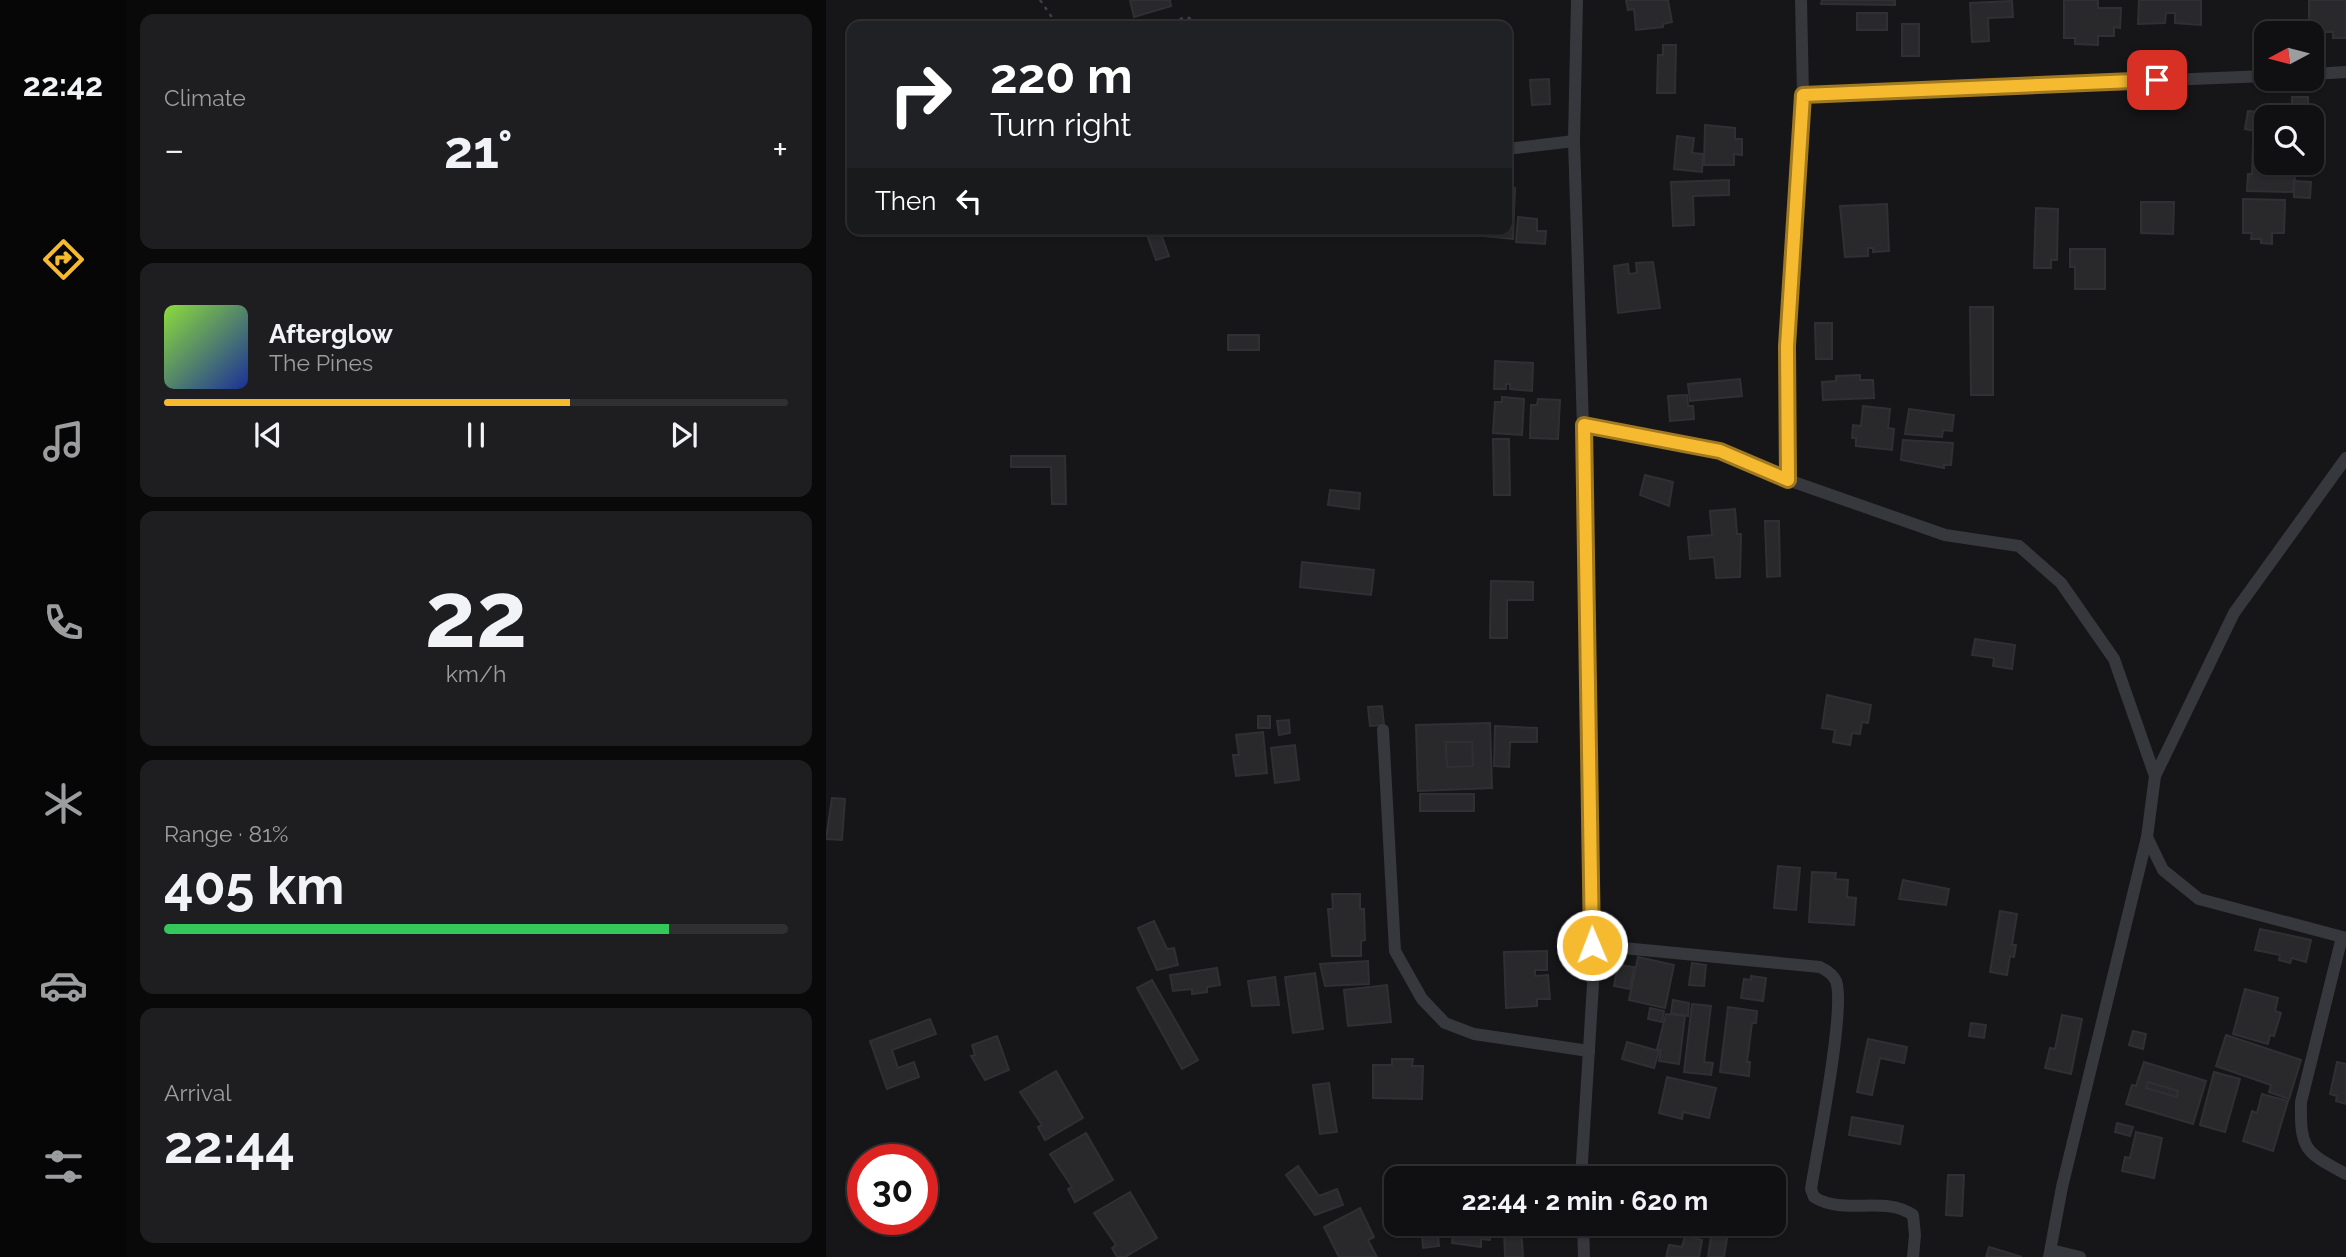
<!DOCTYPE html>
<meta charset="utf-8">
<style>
:root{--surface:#101012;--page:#1e1e20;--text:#f1f3f6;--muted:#9c9d9f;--line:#303032;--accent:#f6ba31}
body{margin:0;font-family:Raleway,sans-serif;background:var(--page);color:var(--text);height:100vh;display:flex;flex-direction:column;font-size:26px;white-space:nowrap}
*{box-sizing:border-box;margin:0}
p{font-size:23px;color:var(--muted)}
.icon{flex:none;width:38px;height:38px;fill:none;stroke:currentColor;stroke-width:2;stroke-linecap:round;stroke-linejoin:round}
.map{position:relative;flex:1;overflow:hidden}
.sheet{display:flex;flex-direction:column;gap:14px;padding:14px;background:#09090a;width:700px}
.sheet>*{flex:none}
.guide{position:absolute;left:21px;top:21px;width:665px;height:214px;border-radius:14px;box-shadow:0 2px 5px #0004,0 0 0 2px var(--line);background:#202124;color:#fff;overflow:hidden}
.needle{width:46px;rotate:263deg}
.controls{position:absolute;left:1428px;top:21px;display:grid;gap:14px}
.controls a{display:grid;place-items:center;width:70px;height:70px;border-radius:14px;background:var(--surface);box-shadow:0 2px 5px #0004,0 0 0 2px var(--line);font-size:35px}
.speed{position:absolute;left:21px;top:1144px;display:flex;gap:14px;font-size:35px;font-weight:700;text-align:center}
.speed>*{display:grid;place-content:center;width:91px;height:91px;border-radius:50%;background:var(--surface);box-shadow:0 2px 5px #0004,0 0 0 2px var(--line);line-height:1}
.speed .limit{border:10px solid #d22;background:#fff;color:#111}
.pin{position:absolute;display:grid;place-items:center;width:60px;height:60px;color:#fff;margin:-30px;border-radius:14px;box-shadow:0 4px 10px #0006}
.me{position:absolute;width:77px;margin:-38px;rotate:359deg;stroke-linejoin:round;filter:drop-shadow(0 0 5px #0008)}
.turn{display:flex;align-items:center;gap:24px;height:147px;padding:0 28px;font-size:32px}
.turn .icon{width:91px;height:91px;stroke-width:2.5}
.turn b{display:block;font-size:49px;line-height:60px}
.then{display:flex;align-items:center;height:66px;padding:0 28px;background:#0003;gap:14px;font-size:26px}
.big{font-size:52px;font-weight:700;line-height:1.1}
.sheet .widget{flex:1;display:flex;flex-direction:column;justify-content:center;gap:10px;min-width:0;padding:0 24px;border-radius:14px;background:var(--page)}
.sheet .dial{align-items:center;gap:0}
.dial b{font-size:91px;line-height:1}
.song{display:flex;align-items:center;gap:21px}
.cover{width:84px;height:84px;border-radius:10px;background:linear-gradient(135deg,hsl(90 70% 55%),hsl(230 70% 35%))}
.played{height:7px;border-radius:4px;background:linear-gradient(90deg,var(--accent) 65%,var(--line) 65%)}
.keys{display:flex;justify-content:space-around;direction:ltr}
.heat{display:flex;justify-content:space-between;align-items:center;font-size:38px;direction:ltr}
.charge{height:10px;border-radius:5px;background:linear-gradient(90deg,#34c759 81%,var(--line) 0)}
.trip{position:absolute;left:558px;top:1166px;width:402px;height:70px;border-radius:14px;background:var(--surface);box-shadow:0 2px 5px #0004,0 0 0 2px var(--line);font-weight:700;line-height:70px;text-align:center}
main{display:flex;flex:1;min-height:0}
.dock{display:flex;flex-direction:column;width:126px;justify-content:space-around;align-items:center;background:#060607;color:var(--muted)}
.dock .icon{width:49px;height:49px}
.dock .active{color:var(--accent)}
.dock b{font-size:32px;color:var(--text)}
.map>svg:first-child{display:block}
.building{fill:#29292c;stroke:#303034;stroke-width:2;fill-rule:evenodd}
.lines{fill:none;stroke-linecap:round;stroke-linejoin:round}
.path{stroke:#3d3f45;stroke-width:2.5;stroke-dasharray:3.5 5;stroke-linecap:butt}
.minor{stroke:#37383d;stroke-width:12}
.route-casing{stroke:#a07920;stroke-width:18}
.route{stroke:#f6ba31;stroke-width:12}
</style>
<main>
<nav class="dock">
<b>22:42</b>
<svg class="icon active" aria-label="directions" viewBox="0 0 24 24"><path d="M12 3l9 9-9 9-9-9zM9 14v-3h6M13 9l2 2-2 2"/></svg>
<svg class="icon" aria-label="music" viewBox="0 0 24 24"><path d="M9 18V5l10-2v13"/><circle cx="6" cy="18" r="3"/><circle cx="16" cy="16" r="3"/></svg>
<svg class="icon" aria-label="phone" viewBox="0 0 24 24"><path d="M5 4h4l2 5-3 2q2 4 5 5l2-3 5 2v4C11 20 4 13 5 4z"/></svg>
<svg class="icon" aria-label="climate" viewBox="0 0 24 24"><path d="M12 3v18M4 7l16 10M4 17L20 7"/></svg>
<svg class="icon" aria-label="car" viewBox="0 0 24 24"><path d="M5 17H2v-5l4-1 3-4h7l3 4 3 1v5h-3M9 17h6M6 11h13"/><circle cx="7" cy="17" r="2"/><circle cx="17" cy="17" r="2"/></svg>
<svg class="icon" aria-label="filters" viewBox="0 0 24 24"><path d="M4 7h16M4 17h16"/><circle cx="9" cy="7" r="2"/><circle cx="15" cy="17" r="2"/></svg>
</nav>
<section class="sheet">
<div class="widget"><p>Climate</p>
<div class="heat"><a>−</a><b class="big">21°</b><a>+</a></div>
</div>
<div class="widget">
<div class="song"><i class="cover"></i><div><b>Afterglow</b><p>The Pines</p></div></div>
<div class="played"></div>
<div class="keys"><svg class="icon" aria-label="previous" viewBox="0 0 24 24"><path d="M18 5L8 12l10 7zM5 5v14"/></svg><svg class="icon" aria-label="pause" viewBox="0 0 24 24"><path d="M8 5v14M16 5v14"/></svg><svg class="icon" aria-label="next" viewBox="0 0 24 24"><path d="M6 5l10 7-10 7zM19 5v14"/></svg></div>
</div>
<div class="widget dial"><b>22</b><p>km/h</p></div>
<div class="widget"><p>Range · 81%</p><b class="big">405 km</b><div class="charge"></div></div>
<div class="widget"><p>Arrival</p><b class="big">22:44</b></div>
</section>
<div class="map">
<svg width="1520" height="1257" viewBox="0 0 1520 1257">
<rect width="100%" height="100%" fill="#161618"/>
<g class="building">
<polygon points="304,0 344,0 345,6 308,17"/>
<polygon points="800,0 842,0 846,22 837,24 837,27 810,30 808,9 802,10"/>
<polygon points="996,0 1069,0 1069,5 995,4"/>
<polygon points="1238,0 1272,0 1272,8 1295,8 1294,28 1288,27 1288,36 1272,36 1272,45 1249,44 1249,38 1238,38"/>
<polygon points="1313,0 1375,0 1375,25 1349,23 1349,13 1340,13 1339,23 1312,24"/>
<polygon points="1483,0 1520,0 1520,38 1507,38 1507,32 1483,32"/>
<polygon points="1186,1 1187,17 1162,18 1163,41 1146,42 1144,3"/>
<rect x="1031" y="13" width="30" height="17"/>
<rect x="1076" y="24" width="17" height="32"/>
<polygon points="837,45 850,45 849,93 831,93 832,55 837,55"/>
<polygon points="723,79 724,104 706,105 704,80"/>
<rect x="1466" y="97" width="16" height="15"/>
<polygon points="1422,111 1432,112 1429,131 1419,129"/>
<polygon points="879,125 909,128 909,139 916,139 916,155 908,154 908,165 878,165"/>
<polygon points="851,136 868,138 866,153 877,154 876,172 848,169"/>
<polygon points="1427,141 1440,142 1440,163 1471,163 1467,192 1421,191 1422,174 1426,174"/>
<polygon points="903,180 903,195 867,196 868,225 847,226 845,182"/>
<polygon points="1468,181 1485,182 1484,198 1468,197"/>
<polygon points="681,187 689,188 687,239 636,234 637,229 681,229"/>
<polygon points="1417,199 1459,200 1458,233 1446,233 1446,244 1435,243 1435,239 1425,239 1426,233 1417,233"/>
<polygon points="1315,202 1348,202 1347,234 1315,233"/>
<polygon points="1061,204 1063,251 1047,252 1047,248 1042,248 1042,256 1019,257 1014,206"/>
<polygon points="1210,208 1232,209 1231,260 1225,260 1225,268 1208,268"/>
<polygon points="692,217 711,219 711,231 720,231 719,244 690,242"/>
<polygon points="319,229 333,229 343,256 330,260"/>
<polygon points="1244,249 1279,249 1279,289 1249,289 1249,267 1244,267"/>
<polygon points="827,262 834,308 792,313 788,266 802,264 803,274 811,273 810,263"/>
<polygon points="1144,307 1167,307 1167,395 1145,395"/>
<polygon points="989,323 1006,323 1006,359 990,359"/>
<rect x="402" y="335" width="31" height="15"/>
<polygon points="669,361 707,363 706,391 684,389 684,384 680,384 680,389 668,389"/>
<polygon points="1034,375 1034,380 1047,380 1048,398 997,400 996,382 1010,381 1010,376"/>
<polygon points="914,379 916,396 864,401 862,384"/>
<polygon points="861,395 862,406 867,406 868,419 844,421 842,396"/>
<polygon points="676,397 698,399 696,435 667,433 669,402 676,402"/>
<polygon points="712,399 734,400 732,439 704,438 705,405 711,405"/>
<polygon points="1037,406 1064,409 1062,428 1068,429 1066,450 1030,446 1030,438 1026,438 1027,425 1035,426"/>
<polygon points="1083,409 1128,415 1126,431 1117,430 1116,437 1079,434"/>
<polygon points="667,439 683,439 684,495 668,495"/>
<polygon points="1077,440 1127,443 1125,465 1118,465 1118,468 1075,460"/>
<polygon points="185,456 239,456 240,504 226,504 225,467 185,467"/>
<polygon points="819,475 847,482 843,506 814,495"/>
<polygon points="504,490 534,493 533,509 502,505"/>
<polygon points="909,509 911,534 915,534 914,577 890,578 888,557 864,559 862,537 886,535 884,511"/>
<polygon points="939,521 953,521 954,576 941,577"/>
<polygon points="476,562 548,570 545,595 474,587"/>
<polygon points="665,581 707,582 707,600 681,600 681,638 664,638"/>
<polygon points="1149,639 1189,645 1186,669 1167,666 1168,658 1146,655"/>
<polygon points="1001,695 1045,705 1042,723 1036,722 1034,734 1026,733 1024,745 1007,742 1009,730 996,728"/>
<polygon points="556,706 558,725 544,726 542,707"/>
<rect x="432" y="716" width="12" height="12"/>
<polygon points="463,720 464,733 453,735 451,721"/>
<path d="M664 723 666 788 592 791 590 725ZM620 742H646L647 766 621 767Z"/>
<polygon points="669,726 711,728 711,742 684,742 683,767 668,766"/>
<polygon points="437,732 441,773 410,776 407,755 413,755 410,735"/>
<polygon points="620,742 646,742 647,766 621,767"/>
<polygon points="469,745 473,780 449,783 445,748"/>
<rect x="594" y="794" width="54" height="17"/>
<polygon points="6,798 19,799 16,840 0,839"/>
<polygon points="952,866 974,868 970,910 948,908"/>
<polygon points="986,872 1010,873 1009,879 1022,880 1021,897 1030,898 1028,925 983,922"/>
<polygon points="1077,880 1123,889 1120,905 1073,899"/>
<polygon points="506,894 534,894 534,909 538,909 539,940 535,941 535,956 506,956 502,909 507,909"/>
<polygon points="1174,911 1191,914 1186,945 1190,945 1188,957 1184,956 1181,975 1164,972"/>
<polygon points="328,921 341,949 348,948 352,965 331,970 312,928"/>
<polygon points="1434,929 1485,940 1480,962 1466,958 1464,963 1453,960 1454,955 1429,950"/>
<polygon points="721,951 721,970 709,970 709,976 722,975 724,999 711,999 711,1006 680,1008 678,952"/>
<polygon points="812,957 848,965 839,1008 803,1000"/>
<polygon points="542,961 543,984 499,986 494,964"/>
<polygon points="866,963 880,965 878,986 863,985"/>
<polygon points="792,965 808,967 804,989 788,986"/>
<polygon points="391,968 394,985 381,987 381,992 366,994 366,989 347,991 344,975"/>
<polygon points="489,973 497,1029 467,1033 459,977"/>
<polygon points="925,976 940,978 937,1001 915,998 918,979 925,980"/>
<polygon points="449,977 453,1005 426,1006 422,981"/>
<polygon points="326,980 372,1060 356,1069 311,988"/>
<polygon points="561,985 565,1022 522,1026 518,990"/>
<polygon points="1419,989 1452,998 1449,1011 1455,1013 1448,1036 1444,1035 1442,1044 1407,1034"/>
<polygon points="847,1000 863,1003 862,1016 845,1013"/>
<polygon points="866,1004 885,1006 878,1062 887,1063 885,1075 858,1072"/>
<polygon points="902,1007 931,1011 930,1023 926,1023 921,1062 924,1062 923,1076 894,1072"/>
<polygon points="824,1008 838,1011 836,1022 822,1019"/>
<polygon points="840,1014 859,1016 853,1064 833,1061 835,1050 831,1049"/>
<polygon points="1236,1015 1256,1019 1245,1074 1219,1068 1224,1048 1229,1049"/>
<polygon points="104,1019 110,1034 66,1050 72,1068 88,1062 93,1077 61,1089 44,1041"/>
<polygon points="1145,1023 1160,1025 1158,1038 1143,1036"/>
<polygon points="1307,1031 1320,1034 1317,1049 1303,1045"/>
<polygon points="1400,1035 1475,1060 1463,1099 1443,1092 1445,1085 1390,1066"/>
<polygon points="171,1036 183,1070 159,1080 145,1056 149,1055 146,1045"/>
<polygon points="1042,1039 1081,1047 1078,1063 1054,1058 1046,1095 1031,1092"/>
<polygon points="801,1042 833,1051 828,1068 796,1059"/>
<polygon points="566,1059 587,1059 586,1066 597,1066 596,1099 547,1098 547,1065 566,1065"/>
<path d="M1318 1062 1380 1081 1367 1124 1300 1104 1306 1085 1310 1086ZM1322 1082 1352 1091 1351 1097 1320 1088Z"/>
<polygon points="1511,1062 1520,1064 1520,1104 1510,1101 1511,1096 1504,1094"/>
<polygon points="230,1071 257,1118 219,1140 212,1127 216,1125 194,1092"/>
<polygon points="1388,1072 1414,1079 1399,1132 1374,1125"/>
<polygon points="841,1077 890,1088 883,1118 857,1112 856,1119 833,1113"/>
<polygon points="1322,1082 1352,1091 1351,1097 1320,1088"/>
<polygon points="503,1083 511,1132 494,1134 487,1085"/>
<polygon points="1436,1094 1462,1101 1447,1151 1417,1141 1426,1111 1431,1113"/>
<polygon points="1026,1117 1077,1126 1074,1144 1023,1135"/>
<polygon points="1291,1123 1307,1127 1304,1136 1289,1132"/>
<polygon points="1310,1132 1336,1138 1328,1178 1296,1171 1299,1157 1304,1158"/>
<polygon points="260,1133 287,1180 249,1202 242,1189 246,1187 224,1154"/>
<polygon points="472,1166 493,1196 511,1189 517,1205 489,1215 460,1175"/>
<polygon points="1122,1175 1138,1175 1136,1216 1120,1215"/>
<polygon points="304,1192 331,1238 299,1257 291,1257 286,1248 290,1245 268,1213"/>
<polygon points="534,1208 548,1237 542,1240 551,1257 513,1257 498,1227"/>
<polygon points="595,1223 611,1223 613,1246 597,1248"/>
<polygon points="628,1223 666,1223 664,1240 655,1239 655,1247 626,1243"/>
<polygon points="854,1223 878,1223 876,1237 852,1232"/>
<polygon points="887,1223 931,1223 930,1230 903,1226 898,1257 882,1257"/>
<polygon points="695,1228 697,1257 679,1257 678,1230"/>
<polygon points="859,1236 876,1240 873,1257 840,1257 843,1245 856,1247"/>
<polygon points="1163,1247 1196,1257 1160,1257"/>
</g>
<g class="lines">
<g class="path">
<polyline points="214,0 232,26"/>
<polyline points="329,26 361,17 378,26"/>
</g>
<g class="minor">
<polyline points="751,0 748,141 762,586 767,984 755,1178"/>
<polyline points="975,0 977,95 961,346 962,480 1119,535 1193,546 1235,583 1288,659 1329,776 1321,837 1337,870 1373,899 1520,938"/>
<polyline points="1486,74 1520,72"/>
<polyline points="977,95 1440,76"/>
<polyline points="681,149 748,141"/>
<polyline points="758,425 894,451 962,480"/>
<polyline points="557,730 569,951 596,999 619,1023 648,1034 763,1051"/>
<polyline points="1329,776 1408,613 1520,458"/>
<path d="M1516 937 1475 1102C1474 1150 1479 1152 1520 1174"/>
<path d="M766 945 994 967C1000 970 1007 974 1010 981 1020 1008 991 1151 985 1189L988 1197C1018 1216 1058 1195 1087 1215L1089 1235 1087 1257"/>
<polyline points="757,1223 758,1257"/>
<polyline points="1225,1250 1254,1257"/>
<polyline points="1223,1257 1236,1187 1321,837"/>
</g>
</g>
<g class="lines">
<defs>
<polyline id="route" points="766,945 758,425 894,451 962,480 961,346 977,95 1331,80"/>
</defs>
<use href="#route" class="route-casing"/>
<use href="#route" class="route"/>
</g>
</svg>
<div class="controls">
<a><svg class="needle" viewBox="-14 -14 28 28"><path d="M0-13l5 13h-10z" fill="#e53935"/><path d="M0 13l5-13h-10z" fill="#9c9d9f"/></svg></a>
<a><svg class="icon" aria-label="search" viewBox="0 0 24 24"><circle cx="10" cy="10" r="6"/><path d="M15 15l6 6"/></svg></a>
</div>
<div class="speed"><div class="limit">30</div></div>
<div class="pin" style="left:1331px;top:80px;background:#d93025"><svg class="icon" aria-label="arrive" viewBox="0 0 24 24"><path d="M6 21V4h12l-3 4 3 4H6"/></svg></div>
<svg class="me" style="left:766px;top:945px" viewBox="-20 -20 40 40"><circle r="17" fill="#f6ba31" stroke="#fff" stroke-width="3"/><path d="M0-11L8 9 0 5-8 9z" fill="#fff"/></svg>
<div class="trip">22:44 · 2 min · 620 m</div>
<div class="guide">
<div class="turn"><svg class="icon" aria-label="right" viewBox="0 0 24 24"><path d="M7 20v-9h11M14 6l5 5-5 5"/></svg><div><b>220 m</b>Turn right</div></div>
<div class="then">Then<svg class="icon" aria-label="left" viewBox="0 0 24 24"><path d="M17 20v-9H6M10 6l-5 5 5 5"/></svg></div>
</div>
</div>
</main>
